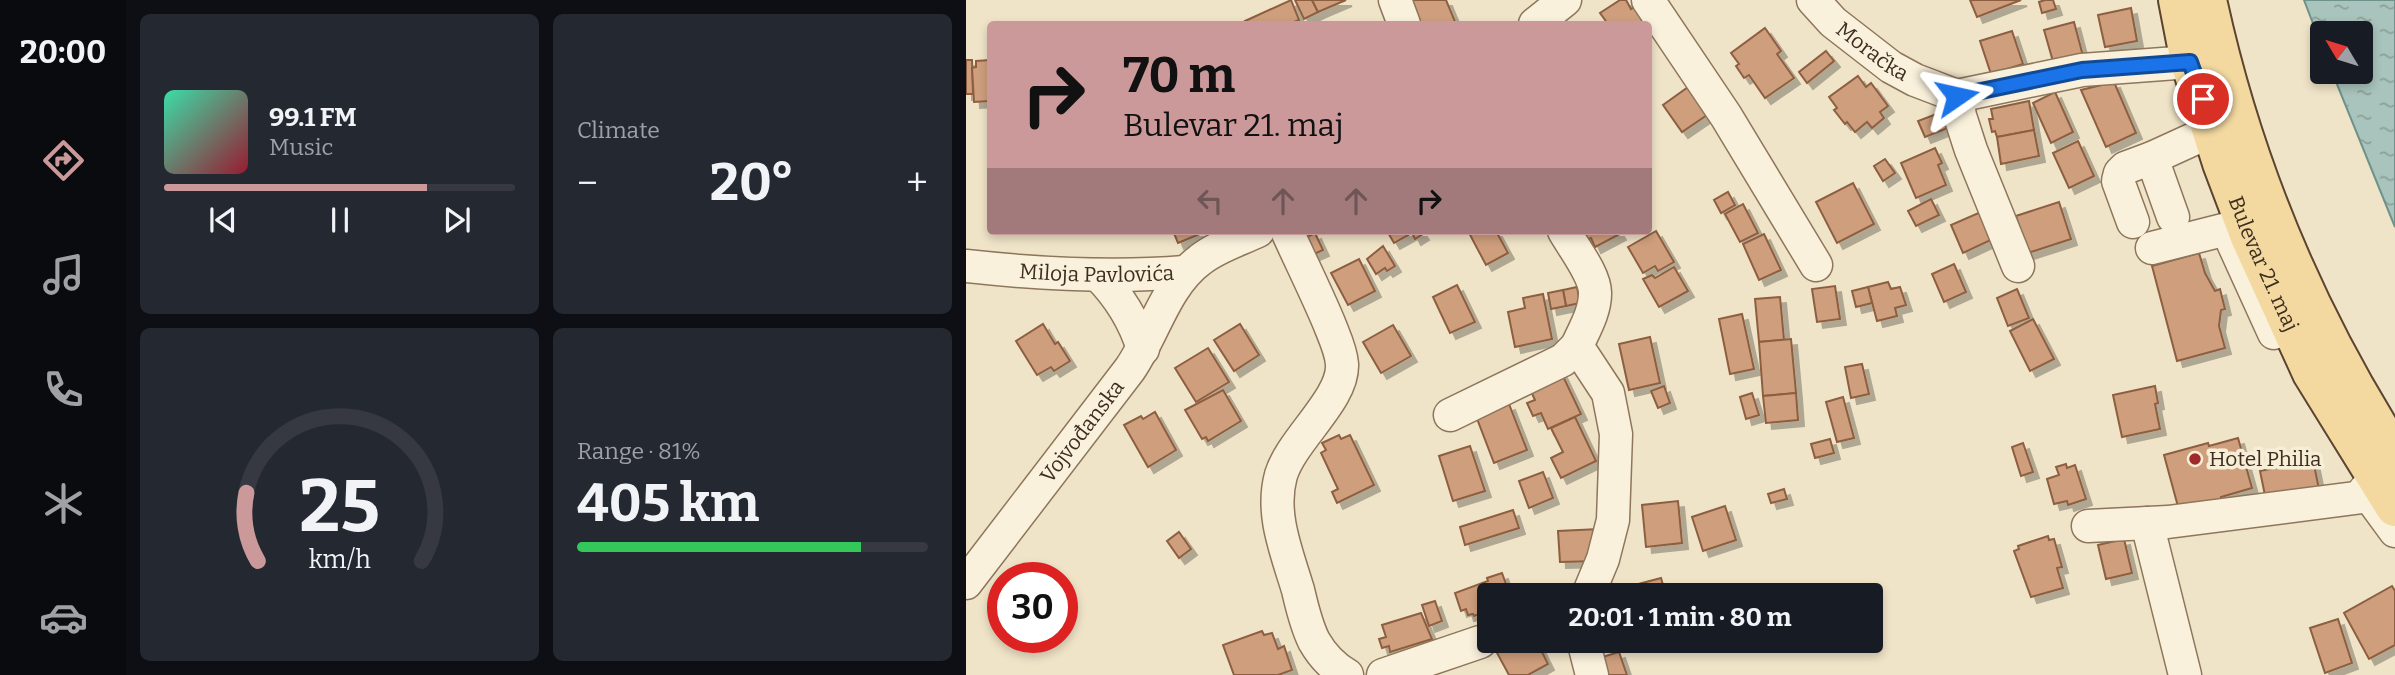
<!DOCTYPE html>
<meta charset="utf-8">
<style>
:root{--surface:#171b24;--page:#242831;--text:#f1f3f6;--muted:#9ea1a6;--line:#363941;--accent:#cc999b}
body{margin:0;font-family:Bitter,serif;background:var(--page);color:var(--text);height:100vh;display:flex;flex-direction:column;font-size:26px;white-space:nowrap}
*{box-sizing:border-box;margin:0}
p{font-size:23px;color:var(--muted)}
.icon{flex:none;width:38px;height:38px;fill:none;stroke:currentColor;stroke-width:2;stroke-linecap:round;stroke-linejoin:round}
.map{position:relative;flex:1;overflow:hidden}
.panel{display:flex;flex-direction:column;gap:14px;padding:14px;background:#0d0f14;width:840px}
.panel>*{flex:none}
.top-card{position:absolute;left:21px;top:21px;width:665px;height:214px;border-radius:7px;box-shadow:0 4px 10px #0003;background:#cc999b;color:#111;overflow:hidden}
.needle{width:46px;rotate:308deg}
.controls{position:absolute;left:1344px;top:21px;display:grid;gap:14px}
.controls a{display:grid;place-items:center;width:63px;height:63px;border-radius:7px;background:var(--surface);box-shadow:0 4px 10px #0003;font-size:35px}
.speed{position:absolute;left:21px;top:562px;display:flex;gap:14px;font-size:35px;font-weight:700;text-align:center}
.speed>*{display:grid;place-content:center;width:91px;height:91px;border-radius:50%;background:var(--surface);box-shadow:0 4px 10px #0003;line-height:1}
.speed .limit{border:10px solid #d22;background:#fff;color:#111}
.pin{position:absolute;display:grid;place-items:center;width:60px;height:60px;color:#fff;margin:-30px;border:4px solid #fff;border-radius:50%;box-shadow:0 2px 7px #0007}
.me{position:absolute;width:77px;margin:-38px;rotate:79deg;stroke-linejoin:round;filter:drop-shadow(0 0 5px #0008)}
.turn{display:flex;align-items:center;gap:24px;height:147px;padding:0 21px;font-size:32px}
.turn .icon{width:91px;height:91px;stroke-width:2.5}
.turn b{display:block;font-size:49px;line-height:60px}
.lanes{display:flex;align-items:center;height:66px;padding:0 21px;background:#0003;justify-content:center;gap:35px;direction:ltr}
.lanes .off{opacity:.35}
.big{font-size:52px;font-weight:700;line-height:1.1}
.panel .widget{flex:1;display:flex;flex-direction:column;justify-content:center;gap:10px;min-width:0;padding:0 24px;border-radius:10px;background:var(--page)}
.panel .dial{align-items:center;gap:0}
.dial svg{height:182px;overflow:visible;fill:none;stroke:var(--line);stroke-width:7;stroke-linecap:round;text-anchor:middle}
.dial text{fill:var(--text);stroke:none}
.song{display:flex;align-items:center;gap:21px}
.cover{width:84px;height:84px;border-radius:10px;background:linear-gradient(135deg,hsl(160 70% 55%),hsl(350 70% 35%))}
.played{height:7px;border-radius:4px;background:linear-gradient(90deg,var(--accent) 75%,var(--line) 75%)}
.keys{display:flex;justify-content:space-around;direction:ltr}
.heat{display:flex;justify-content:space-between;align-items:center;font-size:38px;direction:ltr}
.charge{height:10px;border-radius:5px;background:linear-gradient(90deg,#34c759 81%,var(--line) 0)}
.panel .tiles{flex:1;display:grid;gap:14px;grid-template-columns:repeat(2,1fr)}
.trip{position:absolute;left:511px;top:583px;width:406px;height:70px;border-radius:7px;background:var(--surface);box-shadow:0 4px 10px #0003;font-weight:700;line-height:70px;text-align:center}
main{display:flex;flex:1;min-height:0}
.menu{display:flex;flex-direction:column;width:126px;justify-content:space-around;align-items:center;background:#090b0e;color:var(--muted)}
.menu .icon{width:49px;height:49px}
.menu .current{color:var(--accent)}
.menu b{font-size:32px;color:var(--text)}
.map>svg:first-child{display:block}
.water{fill:url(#water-ripples);stroke:#6f938a;stroke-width:2}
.building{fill:#cf9f7d;stroke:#8d5f41;stroke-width:2;filter:url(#shadow)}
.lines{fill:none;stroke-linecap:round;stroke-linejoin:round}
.minor-casing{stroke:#8d765c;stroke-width:35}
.major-casing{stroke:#5b4430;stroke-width:42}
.minor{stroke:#faf1dc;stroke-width:32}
.major{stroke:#f3d9a0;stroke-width:38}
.route-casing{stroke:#114b97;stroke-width:18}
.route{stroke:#1a73e8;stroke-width:12}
.poi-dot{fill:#9e2a2b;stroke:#f7eed8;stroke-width:2.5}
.labels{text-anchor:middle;stroke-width:7;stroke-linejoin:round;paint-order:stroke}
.street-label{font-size:21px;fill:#3d2e20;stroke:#f7eed8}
.poi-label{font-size:21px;fill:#3d2e20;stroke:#f7eed8;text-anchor:start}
</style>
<main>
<nav class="menu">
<b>20:00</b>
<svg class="icon current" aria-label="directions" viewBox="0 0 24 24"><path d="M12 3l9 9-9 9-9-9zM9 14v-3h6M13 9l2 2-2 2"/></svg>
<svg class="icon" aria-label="music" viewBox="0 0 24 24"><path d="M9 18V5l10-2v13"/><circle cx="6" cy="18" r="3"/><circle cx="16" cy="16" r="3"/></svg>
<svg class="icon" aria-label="phone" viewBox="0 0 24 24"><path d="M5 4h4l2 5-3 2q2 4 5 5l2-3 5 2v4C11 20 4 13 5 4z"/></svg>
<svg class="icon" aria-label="climate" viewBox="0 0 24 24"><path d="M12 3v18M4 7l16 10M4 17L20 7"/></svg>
<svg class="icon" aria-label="car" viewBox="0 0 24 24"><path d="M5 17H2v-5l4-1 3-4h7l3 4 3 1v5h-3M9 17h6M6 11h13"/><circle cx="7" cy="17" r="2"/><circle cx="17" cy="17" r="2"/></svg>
</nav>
<section class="panel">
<div class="tiles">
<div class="widget">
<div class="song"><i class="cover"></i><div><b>99.1 FM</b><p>Music</p></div></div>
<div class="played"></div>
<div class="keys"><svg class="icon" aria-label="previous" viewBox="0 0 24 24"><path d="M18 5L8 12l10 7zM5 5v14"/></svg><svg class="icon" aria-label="pause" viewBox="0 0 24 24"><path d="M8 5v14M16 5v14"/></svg><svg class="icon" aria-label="next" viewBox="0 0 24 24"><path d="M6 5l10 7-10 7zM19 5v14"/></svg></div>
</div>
<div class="widget"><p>Climate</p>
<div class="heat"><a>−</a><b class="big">20°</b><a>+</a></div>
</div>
<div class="widget dial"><svg viewBox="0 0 100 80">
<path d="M14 69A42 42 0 1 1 86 69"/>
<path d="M14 69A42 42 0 0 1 9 39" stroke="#cc999b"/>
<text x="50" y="56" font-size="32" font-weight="700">25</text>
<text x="50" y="72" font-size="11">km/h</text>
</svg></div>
<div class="widget"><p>Range · 81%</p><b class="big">405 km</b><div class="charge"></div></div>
</div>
</section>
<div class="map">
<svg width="1429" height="675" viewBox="0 0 1429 675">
<defs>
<pattern id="water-ripples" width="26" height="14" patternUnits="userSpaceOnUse" patternTransform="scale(1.75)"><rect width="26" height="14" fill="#a9c4bc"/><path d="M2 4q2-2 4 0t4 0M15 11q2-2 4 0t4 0" fill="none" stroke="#8ba098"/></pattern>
<filter id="shadow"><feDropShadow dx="6" dy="6" stdDeviation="0" flood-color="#0004"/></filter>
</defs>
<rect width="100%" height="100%" fill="#f0e4c8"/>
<polygon class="water" points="1338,0 1429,0 1429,227 1366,72 1395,72 1395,33 1356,33 1356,47"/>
<g class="building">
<polygon points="325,0 333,20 323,24 281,24 279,21"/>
<polygon points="329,0 346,0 352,12 338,19"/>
<polygon points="346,0 380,0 352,12"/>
<polygon points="444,0 480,0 490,24 453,24"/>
<polygon points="654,0 660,0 665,9 670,6 682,24 642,24 634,13"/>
<polygon points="1004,0 1055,0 1011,17"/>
<polygon points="1079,0 1087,0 1090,9 1076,13 1073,2"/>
<polygon points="1165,8 1171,41 1139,47 1132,15"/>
<polygon points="1108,22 1117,56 1088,65 1078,30"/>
<polygon points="799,28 815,51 811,54 828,78 799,98 783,75 778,78 770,66 773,64 765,53"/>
<polygon points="1046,31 1057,64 1025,74 1014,41"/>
<polygon points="860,51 868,61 841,83 833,72"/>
<polygon points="0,60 6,60 7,94 0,94"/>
<polygon points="24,60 24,101 8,102 6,68 10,67 10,61"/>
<polygon points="892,76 900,87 905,83 922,106 914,112 918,118 906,128 901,122 889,132 881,122 879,124 868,110 871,108 863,97"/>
<polygon points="1148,82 1170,133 1140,147 1115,90"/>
<polygon points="725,85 744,113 716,132 697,105"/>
<polygon points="1089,92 1107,132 1085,143 1067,103"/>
<polygon points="1063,101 1068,130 1031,137 1029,131 1026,132 1023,119 1027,119 1025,109"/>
<polygon points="981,110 987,126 959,137 952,121"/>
<polygon points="1068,130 1073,156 1035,164 1031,137"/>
<polygon points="1112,141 1128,176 1103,188 1087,153"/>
<polygon points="969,148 976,163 972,165 980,185 950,198 935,163"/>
<polygon points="919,159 929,173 917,181 908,166"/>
<polygon points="887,183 908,224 871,243 850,202"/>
<polygon points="762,192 769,205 755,213 748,200"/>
<polygon points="965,199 973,215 950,226 942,211"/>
<polygon points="1093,202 1105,239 1062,253 1050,216"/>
<polygon points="777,204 792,233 774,242 759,214"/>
<polygon points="1017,211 1029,238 997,253 985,225"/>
<polygon points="207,231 241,231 212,243"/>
<polygon points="421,231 455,231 457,234 449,239 446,233 428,243"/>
<polygon points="502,231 530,231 542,253 520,265"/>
<polygon points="615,231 652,231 654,234 629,247 625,238 620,240"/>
<polygon points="690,231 708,262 692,271 689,266 677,273 662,247"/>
<polygon points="349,233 357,250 346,255 339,238"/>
<polygon points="798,234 815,270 793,280 777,244"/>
<polygon points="417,246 429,266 421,271 419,268 410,274 401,259"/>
<polygon points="1233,253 1239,273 1249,291 1254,289 1259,309 1255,310 1253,326 1259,348 1211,361 1186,266"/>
<polygon points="393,259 409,291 382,305 365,273"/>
<polygon points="988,264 1000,292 978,302 966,274"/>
<polygon points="708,267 722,291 693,307 677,279 686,275 689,278"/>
<polygon points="922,282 925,289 934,287 940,305 929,308 931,316 911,321 902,287"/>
<polygon points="491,285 509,322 484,333 467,297"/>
<polygon points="869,286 874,319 851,322 846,289"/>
<polygon points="611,287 614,303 600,306 597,290"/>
<polygon points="902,287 906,303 890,307 886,291"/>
<polygon points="1051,289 1063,318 1042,326 1031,298"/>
<polygon points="597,290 600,306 585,309 582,293"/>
<polygon points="577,294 586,339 549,347 542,312 559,308 557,298"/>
<polygon points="814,297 818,340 793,342 789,299"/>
<polygon points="776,314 788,369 764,374 753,319"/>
<polygon points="1067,319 1088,359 1064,371 1044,331"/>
<polygon points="77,324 89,344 92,342 104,361 88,371 85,367 71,375 50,341"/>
<polygon points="274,324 293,355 268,371 248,340"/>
<polygon points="427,325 445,356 415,373 397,342"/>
<polygon points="684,337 694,383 663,390 653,344"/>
<polygon points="825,339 830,393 797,396 793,342"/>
<polygon points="242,348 263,382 230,402 209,368"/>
<polygon points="896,364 903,394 885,398 879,367"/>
<polygon points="595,372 615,414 582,429 575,413 567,416 561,403 569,400 563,387"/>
<polygon points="698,386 704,403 692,408 685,391"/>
<polygon points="1189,386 1192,403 1189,404 1194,429 1156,437 1147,395"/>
<polygon points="257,390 275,421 242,441 240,437 236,439 219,410"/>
<polygon points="786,393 793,415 780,419 774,397"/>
<polygon points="830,393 832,420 800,423 797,396"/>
<polygon points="877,397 888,438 871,442 860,402"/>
<polygon points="543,404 561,450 528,463 510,416"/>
<polygon points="189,412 210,450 182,467 158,425 175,416 177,419"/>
<polygon points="609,417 630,461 595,478 585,458 597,452 585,428"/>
<polygon points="373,435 375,439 384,435 408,485 371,503 366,492 372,489 355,453 360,450 356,443"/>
<polygon points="1272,438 1286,488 1255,497 1256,502 1214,514 1198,455 1242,443 1243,446"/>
<polygon points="864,439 868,453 849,458 845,444"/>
<polygon points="1057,443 1067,472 1055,476 1046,447"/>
<polygon points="504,446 519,491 487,501 473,456"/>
<polygon points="1347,460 1354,494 1301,505 1294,471"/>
<polygon points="1100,464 1101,468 1109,465 1120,499 1102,505 1101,501 1088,504 1081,479 1093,475 1090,467"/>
<polygon points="577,472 587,498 563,508 553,481"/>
<polygon points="818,489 821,499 805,503 802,494"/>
<polygon points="712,501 716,543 680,547 676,505"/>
<polygon points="759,506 770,540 737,551 726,517"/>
<polygon points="547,510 553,528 499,545 494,527"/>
<polygon points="633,529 634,561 594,562 592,531"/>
<polygon points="213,532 225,549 213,558 201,541"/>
<polygon points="1082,536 1083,540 1088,539 1096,567 1091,568 1097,588 1065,597 1048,551 1053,549 1052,546"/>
<polygon points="1158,539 1166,573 1140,579 1132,545"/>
<polygon points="536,573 544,595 523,595 523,622 518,612 508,616 507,614 502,615 500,609 495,611 489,593 522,581 521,578"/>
<polygon points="695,578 700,595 663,595 661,587"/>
<polygon points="1426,586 1429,591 1429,645 1403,659 1378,613"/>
<polygon points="469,601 476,621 463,626 456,605"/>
<polygon points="455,613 466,639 424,652 423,646 416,648 413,639 420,637 416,625"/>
<polygon points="1372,619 1386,663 1359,673 1344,628"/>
<polygon points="296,631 298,635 306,633 312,649 318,646 326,670 312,675 268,675 257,645"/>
<polygon points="550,640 570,640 582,664 562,675 543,675 530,651"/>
<polygon points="653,652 661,675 638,675 633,658"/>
</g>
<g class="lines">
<defs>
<g id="minor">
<polyline points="429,0 438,24"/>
<polyline points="682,0 760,116 850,265"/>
<path id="s1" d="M847 0 867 22 925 67 949 80 991 96 1116 70 1224 62"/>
<polyline points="569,24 599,0"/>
<polyline points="991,96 994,116 1005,150 1052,266"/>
<polyline points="1186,158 1207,217"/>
<polyline points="1167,222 1152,181 1154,173 1159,168 1186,158 1232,137"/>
<path d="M321 231C335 262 350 292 363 323 368 336 375 350 376 364 378 399 326 439 315 475 304 514 321 553 332 590 336 607 340 625 348 641 356 655 367 667 381 675"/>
<path d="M598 231C607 247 630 276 629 294 629 312 618 330 611 346L642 393 650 434 647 520 637 559 622 595"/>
<polyline points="1267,243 1308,333"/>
<polyline points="1186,248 1261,229"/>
<path id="s2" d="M0 266C73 274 145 278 219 272"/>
<path d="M132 275C154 297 168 320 177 349"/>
<polyline points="484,415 597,360 611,346"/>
<polyline points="1399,490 1429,531"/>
<polyline points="1181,523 1219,675"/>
<polyline points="1122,526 1202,522 1420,494"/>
<path id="s3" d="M0 583 164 369C188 334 199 286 234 260 250 247 273 240 292 231"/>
<polyline points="617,640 626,675"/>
<polyline points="417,675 514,642"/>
</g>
<g id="major">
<path id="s4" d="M1212 0 1224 62 1256 163 1284 237 1346 373 1429 507"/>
<path d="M1241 0C1276 162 1340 315 1429 454"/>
</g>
</defs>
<use href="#minor" class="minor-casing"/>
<use href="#major" class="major-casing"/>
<use href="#minor" class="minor"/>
<use href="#major" class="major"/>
</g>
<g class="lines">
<defs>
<polyline id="route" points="991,96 1116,70 1224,62 1237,99"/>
</defs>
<use href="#route" class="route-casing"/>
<use href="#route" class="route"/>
</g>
<circle class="poi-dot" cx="1229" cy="459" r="7"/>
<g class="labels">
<g class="street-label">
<text dy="7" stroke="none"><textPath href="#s1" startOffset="79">Moračka</textPath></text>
<text dy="7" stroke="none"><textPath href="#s4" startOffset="278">Bulevar 21. maj</textPath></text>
<text dy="7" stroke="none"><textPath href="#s2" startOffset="131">Miloja Pavlovića</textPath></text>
<text dy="7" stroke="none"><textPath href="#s3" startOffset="191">Vojvođanska</textPath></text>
</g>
<g class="poi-label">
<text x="1243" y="466">Hotel Philia</text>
</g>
</g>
</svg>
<div class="controls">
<a><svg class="needle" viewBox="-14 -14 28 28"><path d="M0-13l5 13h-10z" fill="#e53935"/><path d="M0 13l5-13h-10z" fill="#9ea1a6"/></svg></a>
</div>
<div class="speed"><div class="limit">30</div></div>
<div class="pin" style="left:1237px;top:99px;background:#d93025"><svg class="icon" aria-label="arrive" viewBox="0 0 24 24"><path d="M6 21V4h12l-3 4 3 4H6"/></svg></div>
<svg class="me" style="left:991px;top:96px" viewBox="-20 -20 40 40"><path d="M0-17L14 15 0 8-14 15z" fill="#1a73e8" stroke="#fff" stroke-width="4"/></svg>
<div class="trip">20:01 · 1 min · 80 m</div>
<div class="top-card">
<div class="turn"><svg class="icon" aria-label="right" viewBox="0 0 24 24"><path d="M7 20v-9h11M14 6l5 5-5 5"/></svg><div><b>70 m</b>Bulevar 21. maj</div></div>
<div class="lanes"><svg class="icon off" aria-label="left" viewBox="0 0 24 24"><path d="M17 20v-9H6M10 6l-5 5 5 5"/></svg><svg class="icon off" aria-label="ahead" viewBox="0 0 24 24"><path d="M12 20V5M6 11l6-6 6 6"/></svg><svg class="icon off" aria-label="ahead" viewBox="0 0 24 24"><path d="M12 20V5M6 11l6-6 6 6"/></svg><svg class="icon" aria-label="right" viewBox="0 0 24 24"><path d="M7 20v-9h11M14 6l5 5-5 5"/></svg></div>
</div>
</div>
</main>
